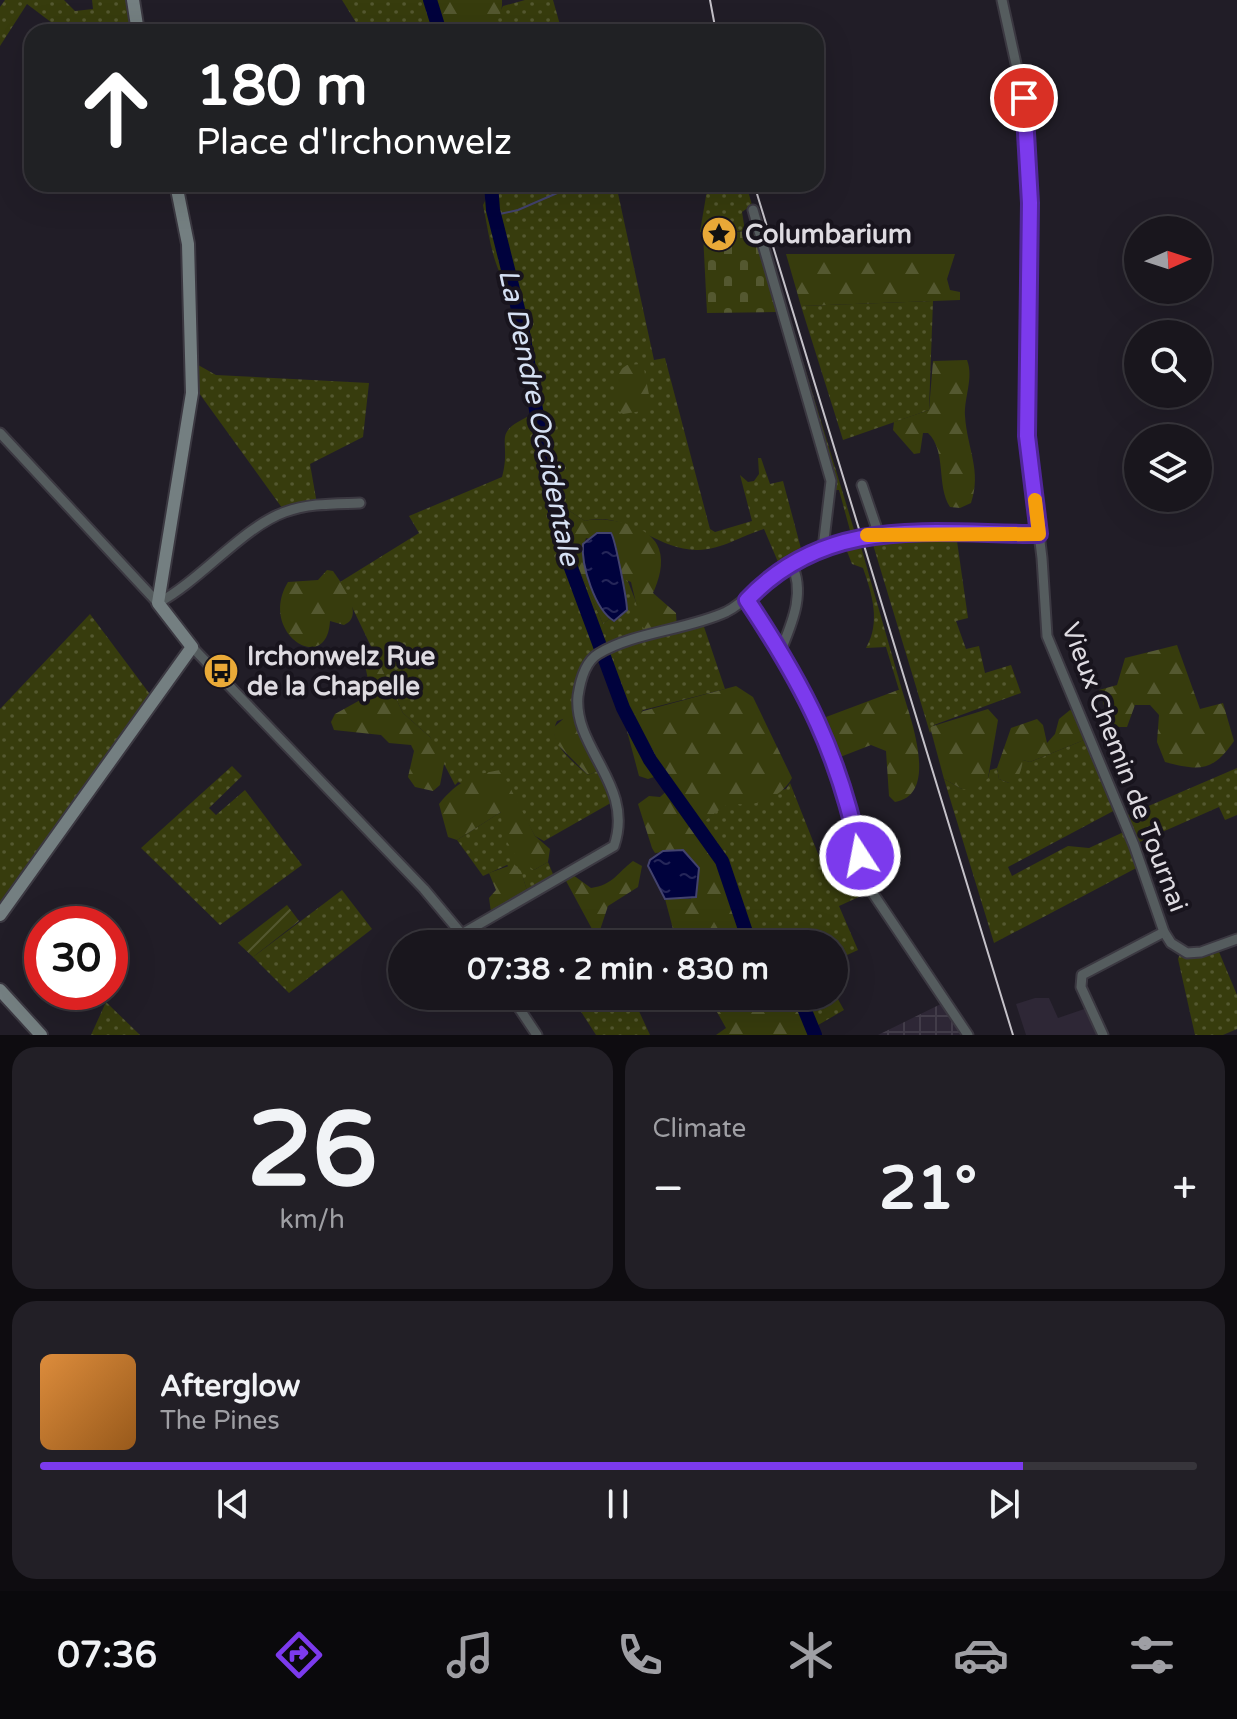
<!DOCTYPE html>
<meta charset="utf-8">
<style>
:root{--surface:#19161d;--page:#221f26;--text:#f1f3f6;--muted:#9f9fa4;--line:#37353b;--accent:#7c3aed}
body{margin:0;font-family:"Varela Round",sans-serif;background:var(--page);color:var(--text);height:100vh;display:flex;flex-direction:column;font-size:30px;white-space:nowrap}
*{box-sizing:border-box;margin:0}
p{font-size:26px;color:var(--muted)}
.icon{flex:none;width:44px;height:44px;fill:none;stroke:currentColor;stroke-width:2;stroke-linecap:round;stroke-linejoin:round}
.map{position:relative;height:1035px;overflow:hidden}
.sheet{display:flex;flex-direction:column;gap:12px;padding:12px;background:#0e0c10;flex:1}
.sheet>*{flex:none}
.top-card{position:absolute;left:24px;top:24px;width:800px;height:168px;border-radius:24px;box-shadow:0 8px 32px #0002,0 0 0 2px var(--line);background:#202124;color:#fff;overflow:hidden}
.needle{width:52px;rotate:87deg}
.buttons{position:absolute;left:1124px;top:216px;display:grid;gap:16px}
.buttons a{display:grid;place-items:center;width:88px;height:88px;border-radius:50%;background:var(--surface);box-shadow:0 8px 32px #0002,0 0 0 2px var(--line);font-size:40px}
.speed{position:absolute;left:24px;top:906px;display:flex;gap:16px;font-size:40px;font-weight:700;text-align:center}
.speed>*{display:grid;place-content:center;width:104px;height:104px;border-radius:50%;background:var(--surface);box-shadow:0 8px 32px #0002,0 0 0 2px var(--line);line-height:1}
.speed .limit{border:12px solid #d22;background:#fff;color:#111}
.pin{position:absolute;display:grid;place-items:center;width:68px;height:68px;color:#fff;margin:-34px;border:4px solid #fff;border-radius:50%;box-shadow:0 2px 8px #0007}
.me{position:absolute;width:88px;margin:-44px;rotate:349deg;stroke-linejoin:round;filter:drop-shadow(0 0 6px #0008)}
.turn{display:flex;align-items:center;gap:28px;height:168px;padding:0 40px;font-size:36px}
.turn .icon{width:104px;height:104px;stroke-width:2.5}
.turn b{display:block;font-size:56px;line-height:68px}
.big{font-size:60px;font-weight:700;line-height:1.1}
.sheet .widget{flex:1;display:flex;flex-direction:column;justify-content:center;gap:12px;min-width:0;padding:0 28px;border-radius:24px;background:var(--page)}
.sheet .dial{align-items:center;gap:0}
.dial b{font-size:104px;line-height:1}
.song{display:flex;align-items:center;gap:24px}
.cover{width:96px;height:96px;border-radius:12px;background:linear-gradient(135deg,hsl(30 70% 55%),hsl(30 70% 35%))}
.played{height:8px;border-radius:4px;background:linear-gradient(90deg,var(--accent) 85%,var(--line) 85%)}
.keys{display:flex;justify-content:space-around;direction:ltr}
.heat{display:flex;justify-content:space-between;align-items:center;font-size:44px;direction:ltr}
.sheet .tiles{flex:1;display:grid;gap:12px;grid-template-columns:1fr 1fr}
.widget:last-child{grid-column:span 2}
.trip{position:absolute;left:388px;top:930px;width:460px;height:80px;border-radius:40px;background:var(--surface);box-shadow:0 8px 32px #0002,0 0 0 2px var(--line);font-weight:700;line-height:80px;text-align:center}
.dock{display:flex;height:128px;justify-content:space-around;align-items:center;background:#0a090c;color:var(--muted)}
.dock .icon{width:56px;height:56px}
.dock .selected{color:var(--accent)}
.dock b{font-size:36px;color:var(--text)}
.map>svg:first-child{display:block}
.built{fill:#2e2736}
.industrial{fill:url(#industrial-grid)}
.grass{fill:url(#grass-dots)}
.forest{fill:url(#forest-firs)}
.cemetery{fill:url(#cemetery-stones)}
.garden{fill:url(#garden-furrows)}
.water{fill:url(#water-ripples);stroke:#43436e;stroke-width:2}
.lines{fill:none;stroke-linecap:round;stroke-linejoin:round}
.stream{stroke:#43436e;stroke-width:2}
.river{stroke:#00023d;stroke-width:14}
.street-casing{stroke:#3b3841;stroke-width:13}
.secondary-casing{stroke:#3b3841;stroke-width:16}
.street{stroke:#555c5e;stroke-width:9}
.secondary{stroke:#747f81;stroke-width:12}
.rail{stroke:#c5c2c9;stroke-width:2}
.route-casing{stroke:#51269a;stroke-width:20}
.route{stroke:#7c3aed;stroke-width:14}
.slow{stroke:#f59e0b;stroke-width:14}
.labels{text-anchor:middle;stroke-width:8;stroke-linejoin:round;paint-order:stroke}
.poi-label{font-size:26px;font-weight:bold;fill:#dedbe1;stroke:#18141d;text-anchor:start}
.street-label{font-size:26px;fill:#dedbe1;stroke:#18141d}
.water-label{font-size:28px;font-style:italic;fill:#d5e0f3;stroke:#18141d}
</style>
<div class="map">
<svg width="1237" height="1035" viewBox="0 0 1237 1035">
<defs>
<pattern id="industrial-grid" width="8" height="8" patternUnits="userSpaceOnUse" patternTransform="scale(2)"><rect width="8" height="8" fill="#2e2736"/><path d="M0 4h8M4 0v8" fill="none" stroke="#423c49"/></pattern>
<pattern id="grass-dots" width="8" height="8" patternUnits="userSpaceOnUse" patternTransform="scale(2)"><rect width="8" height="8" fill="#373c0d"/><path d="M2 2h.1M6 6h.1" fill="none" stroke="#545830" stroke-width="1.8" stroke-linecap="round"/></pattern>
<pattern id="forest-firs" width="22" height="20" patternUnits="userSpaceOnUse" patternTransform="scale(2)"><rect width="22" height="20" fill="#373c0d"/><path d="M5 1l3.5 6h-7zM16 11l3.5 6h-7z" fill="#545830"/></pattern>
<pattern id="cemetery-stones" width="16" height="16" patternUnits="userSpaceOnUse" patternTransform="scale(2)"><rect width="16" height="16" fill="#373c0d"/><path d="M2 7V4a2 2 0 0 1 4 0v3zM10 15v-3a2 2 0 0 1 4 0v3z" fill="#545830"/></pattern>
<pattern id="garden-furrows" width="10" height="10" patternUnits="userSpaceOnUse" patternTransform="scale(2)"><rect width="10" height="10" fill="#373c0d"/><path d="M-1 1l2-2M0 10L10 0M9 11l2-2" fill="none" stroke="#545830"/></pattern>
<pattern id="water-ripples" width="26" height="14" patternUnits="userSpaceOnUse" patternTransform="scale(2)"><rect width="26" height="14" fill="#00023d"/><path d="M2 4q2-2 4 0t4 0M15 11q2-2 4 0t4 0" fill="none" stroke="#252659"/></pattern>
</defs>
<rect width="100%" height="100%" fill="#211d27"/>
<polygon class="built" points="1035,998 1049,998 1058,1018 1090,1007 1103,1035 1026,1035 1016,1004"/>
<polygon class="industrial" points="947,1001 968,1035 878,1035"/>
<g class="grass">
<polygon points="5,0 64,0 75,11 93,9 92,0 133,0 138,32 64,32 27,4 0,46 0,7"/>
<polygon points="342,0 430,0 440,32 362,32"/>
<polygon points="525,0 553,0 562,32 482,32 494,23 503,6"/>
<path d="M484 184H616L654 360 665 358 710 529 715 532 752 521 740 475 748 482 754 481 759 474 758 458H761L770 484 783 481 803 556 781 569 764 529C743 535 721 550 698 550 656 551 626 510 585 521L568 510 560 512 556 518 558 530 574 534 573 555 603 624 609 619 614 621 627 602 621 578 627 579 649 635 702 621 725 689 643 710 630 722 603 652 589 658 579 714 557 721C546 742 573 762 588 775L605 768 616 800 544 841 535 836 520 809 458 782 455 785 430 737 403 713 340 582 419 533 409 516 502 477C513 436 487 434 538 412L517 298C492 273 490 238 483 205L487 197Z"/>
<polygon points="708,184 746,184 752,205 742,212 745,231 700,232"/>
<polygon points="771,272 781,289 855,533 851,534 839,490 833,490"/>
<polygon points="933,301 929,410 843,440 801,306"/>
<polygon points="191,361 216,375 369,383 363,437 310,464 317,504 285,512 199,393 192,393"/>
<polygon points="956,534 968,618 956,621 966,649 979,646 985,673 1011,665 1021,693 934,725 930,733 871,538"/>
<path d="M859 540 902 690H899L886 647 866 648C881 622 872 594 863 568L852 564 843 541Z"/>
<polygon points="90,614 155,701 0,915 0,709"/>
<polygon points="1089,738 1119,808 1008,867 1012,876 1068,846 1089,848 1128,830 1123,817 1237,768 1237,815 1225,820 1219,807 1135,844 1142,865 994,943 944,779 962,789 988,778 990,770 997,768 999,779 1009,783 1023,760 1030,762"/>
<polygon points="232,766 242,776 209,808 216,815 245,790 302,865 220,925 141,848"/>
<polygon points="790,783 824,869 860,856 872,891 839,906 858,950 834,961 834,944 750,944 722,861 695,828 730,801 786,789"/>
<polygon points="501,812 534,870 548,862 555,879 528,894 523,878 507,865 483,876 457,840"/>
<polygon points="342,890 372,929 289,993 253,957"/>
<polygon points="1217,947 1237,995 1237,1029 1223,1035 1195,1035 1178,959 1181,951"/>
<polygon points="834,992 844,1010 813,1028 799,996 834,996"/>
<polygon points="571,996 632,996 650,1035 596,1035"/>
<polygon points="106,1002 140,1035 91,1035"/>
</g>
<g class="forest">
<path d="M430 0H502C504 36 465 32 440 32Z"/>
<polygon points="786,254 955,254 947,279 950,290 960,292 960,300 801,306"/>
<path d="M967 360C974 378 964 397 965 416 967 448 982 471 971 503L960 508 950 507C936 485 947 451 928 433H923L920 453 914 454 893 430 894 422 929 410 933 361Z"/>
<polygon points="643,364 651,405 648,410 623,414 617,410 617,372 627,365"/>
<path d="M568 510 585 521C605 516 651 524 659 549 664 563 659 580 653 593L676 613 677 629 648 635 641 624 631 582 621 578 615 557 617 547 586 538 582 550 609 619 603 624 573 555 574 535H564L558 530 556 518 560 512Z"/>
<path d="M327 570 333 571C342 584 366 616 344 625L330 621C327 677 257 633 288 582L318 580Z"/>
<path d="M1177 645 1200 709 1223 703 1234 741C1213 772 1199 771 1165 762L1157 742 1159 715 1150 705H1135L1127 727H1111L1099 690 1117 685 1125 658Z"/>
<polygon points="374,662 380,665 403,713 430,737 445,759 440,785 433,791 415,787 408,777 414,751 411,745 389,743 381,735 334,730 331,722 335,714 371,694 365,665"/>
<path d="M736 686 753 697 792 778C782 798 750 810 730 802L695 828 722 861 750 944H677L665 899H691L699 869 683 850 655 853 652 848 638 804 649 796 660 797 669 789 660 775 648 779 639 776 627 731 636 713Z"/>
<path d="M898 690H902C910 717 940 795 895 802L889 796 886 751 871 745 835 759 818 720Z"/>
<polygon points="988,709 998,720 988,778 976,790 962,789 944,779 930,727"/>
<path d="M1070 710 1078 713 1089 738 1030 762 1023 760C1021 771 1020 779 1009 783L999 779 997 768 1011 728 1037 719 1043 725 1047 743 1055 734 1059 719Z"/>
<polygon points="570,713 579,714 605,768 588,775 556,743 553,728"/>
<path d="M501 770 535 836 550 849 548 862 534 870 518 859 502 834 501 812 457 840 448 837 439 804C458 781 472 774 501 770Z"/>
<path d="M633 861 642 866 638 887 608 906 600 930 592 929 565 879 573 875 591 888C613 885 617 873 633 861Z"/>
<polygon points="514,864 521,871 528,894 491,912 489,898 496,890 489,873"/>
<polygon points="708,996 799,996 815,1035 716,1035 726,1028"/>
</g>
<polygon class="cemetery" points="755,231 777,312 707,313 703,233"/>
<polygon class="garden" points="287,905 299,921 253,957 238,943"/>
<g class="water">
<path d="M597 533H611C615 538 627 600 627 610L614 621C595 610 581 565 583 544Z"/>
<polygon points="683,850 699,868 696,897 665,899 648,866 650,860 663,851"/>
</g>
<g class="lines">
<polyline class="stream" points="495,215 518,210 578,184"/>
<g class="river">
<polyline points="430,0 440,32"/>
<polyline points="491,184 493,210 521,321 548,481 564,549 623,708 650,760 722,861 750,944"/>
<polyline points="799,996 815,1035"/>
</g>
<defs>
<g id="street">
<polyline points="1002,0 1027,114 1027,436 1042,558 1047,636 1134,845 1164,932 1171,943 1187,953 1201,952 1237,939"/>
<polyline points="753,210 831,481 823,548"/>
<path d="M0 433 158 603C201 580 243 527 285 512 310 503 335 504 360 503"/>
<polyline points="862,485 879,535"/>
<polyline points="747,600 801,683 835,759 870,889 968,1035"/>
<polyline points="192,647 424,889 470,944"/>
<path d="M781 650C792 623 806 592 791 563"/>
<path d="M462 934 614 846C635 785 573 749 578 696 580 682 585 662 598 654 634 632 687 630 726 612 744 603 753 590 768 578 794 556 839 536 873 534H1039"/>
<polyline points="511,996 537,1035"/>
<polyline points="1103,1035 1081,987 1082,975 1164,932"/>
</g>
<g id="secondary">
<polyline points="133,0 138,32"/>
<polyline points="0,915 192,647 158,603 192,393 188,244 176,184"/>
<polyline points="0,990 41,1035"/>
</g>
</defs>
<use href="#street" class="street-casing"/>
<use href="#secondary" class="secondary-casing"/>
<use href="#street" class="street"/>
<use href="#secondary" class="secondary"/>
<g class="rail">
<polyline points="710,0 716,32"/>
<polyline points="754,184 1013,1035"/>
</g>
</g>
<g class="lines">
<defs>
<path id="route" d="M860 856C839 754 805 687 747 600 828 514 932 534 1039 534L1027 436 1030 203 1024 98"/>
</defs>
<use href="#route" class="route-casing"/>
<use href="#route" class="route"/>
<polyline class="slow" points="867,535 1039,534 1035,500"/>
</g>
<defs>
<symbol id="sight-disc" viewBox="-11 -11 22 22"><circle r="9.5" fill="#eaaa38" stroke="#18141d"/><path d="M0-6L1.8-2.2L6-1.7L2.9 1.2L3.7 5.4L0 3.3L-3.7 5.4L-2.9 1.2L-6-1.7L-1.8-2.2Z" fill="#111"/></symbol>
<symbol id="bus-disc" viewBox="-11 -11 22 22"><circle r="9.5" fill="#eaaa38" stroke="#18141d"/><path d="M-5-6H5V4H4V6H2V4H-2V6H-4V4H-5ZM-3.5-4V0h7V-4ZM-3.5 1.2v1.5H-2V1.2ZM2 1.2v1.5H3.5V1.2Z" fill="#111"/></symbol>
</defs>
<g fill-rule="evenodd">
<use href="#sight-disc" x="699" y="214" width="40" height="40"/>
<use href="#bus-disc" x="201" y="651" width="40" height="40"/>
</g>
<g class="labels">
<g class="poi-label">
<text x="745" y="243">Columbarium</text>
<text x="247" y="665">Irchonwelz Rue<tspan x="247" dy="30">de la Chapelle</tspan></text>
</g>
<g class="street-label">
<text transform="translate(1125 767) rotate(69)" y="9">Vieux Chemin de Tournai</text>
</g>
<g class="water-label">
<text transform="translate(540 417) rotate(78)" y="10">La Dendre Occidentale</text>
</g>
</g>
</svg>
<div class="buttons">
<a><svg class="needle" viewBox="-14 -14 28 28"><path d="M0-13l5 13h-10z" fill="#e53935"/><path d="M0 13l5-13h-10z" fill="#9f9fa4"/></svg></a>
<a><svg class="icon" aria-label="search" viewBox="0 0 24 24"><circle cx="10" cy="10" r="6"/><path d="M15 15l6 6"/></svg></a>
<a><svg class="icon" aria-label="layers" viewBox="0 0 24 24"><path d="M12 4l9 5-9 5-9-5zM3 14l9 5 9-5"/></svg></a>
</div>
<div class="speed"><div class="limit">30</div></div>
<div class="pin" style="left:1024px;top:98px;background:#d93025"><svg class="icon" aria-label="arrive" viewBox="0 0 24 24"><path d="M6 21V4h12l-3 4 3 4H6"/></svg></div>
<svg class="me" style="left:860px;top:856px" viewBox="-20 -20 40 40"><circle r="17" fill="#7c3aed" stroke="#fff" stroke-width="3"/><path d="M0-11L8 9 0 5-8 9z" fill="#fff"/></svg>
<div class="trip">07:38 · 2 min · 830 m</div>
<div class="top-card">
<div class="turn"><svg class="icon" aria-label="ahead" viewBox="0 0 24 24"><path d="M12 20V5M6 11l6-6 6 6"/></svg><div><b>180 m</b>Place d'Irchonwelz</div></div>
</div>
</div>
<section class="sheet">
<div class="tiles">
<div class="widget dial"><b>26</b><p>km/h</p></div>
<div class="widget"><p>Climate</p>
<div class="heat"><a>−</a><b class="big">21°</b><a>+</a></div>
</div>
<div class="widget">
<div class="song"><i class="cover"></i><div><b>Afterglow</b><p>The Pines</p></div></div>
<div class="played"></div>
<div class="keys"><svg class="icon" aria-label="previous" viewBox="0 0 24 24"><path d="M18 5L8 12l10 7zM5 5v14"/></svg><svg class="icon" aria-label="pause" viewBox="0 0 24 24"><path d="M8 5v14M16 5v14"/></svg><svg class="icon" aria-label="next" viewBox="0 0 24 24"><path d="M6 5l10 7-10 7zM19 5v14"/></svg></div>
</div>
</div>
</section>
<nav class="dock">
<b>07:36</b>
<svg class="icon selected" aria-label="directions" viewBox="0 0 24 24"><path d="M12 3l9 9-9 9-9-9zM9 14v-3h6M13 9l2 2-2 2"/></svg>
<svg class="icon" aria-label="music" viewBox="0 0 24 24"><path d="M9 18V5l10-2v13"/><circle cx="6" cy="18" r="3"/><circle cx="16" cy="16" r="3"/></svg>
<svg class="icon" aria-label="phone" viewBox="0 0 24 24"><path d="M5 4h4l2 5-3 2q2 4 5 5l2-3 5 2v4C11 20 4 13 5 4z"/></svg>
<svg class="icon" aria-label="climate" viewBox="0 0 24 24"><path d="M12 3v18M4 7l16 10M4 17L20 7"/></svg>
<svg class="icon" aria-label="car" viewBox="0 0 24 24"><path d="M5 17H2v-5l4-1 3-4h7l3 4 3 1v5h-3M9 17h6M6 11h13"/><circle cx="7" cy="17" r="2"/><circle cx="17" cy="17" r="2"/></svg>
<svg class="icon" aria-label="filters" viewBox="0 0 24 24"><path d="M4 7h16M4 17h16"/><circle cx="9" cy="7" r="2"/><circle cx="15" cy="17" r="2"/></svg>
</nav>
